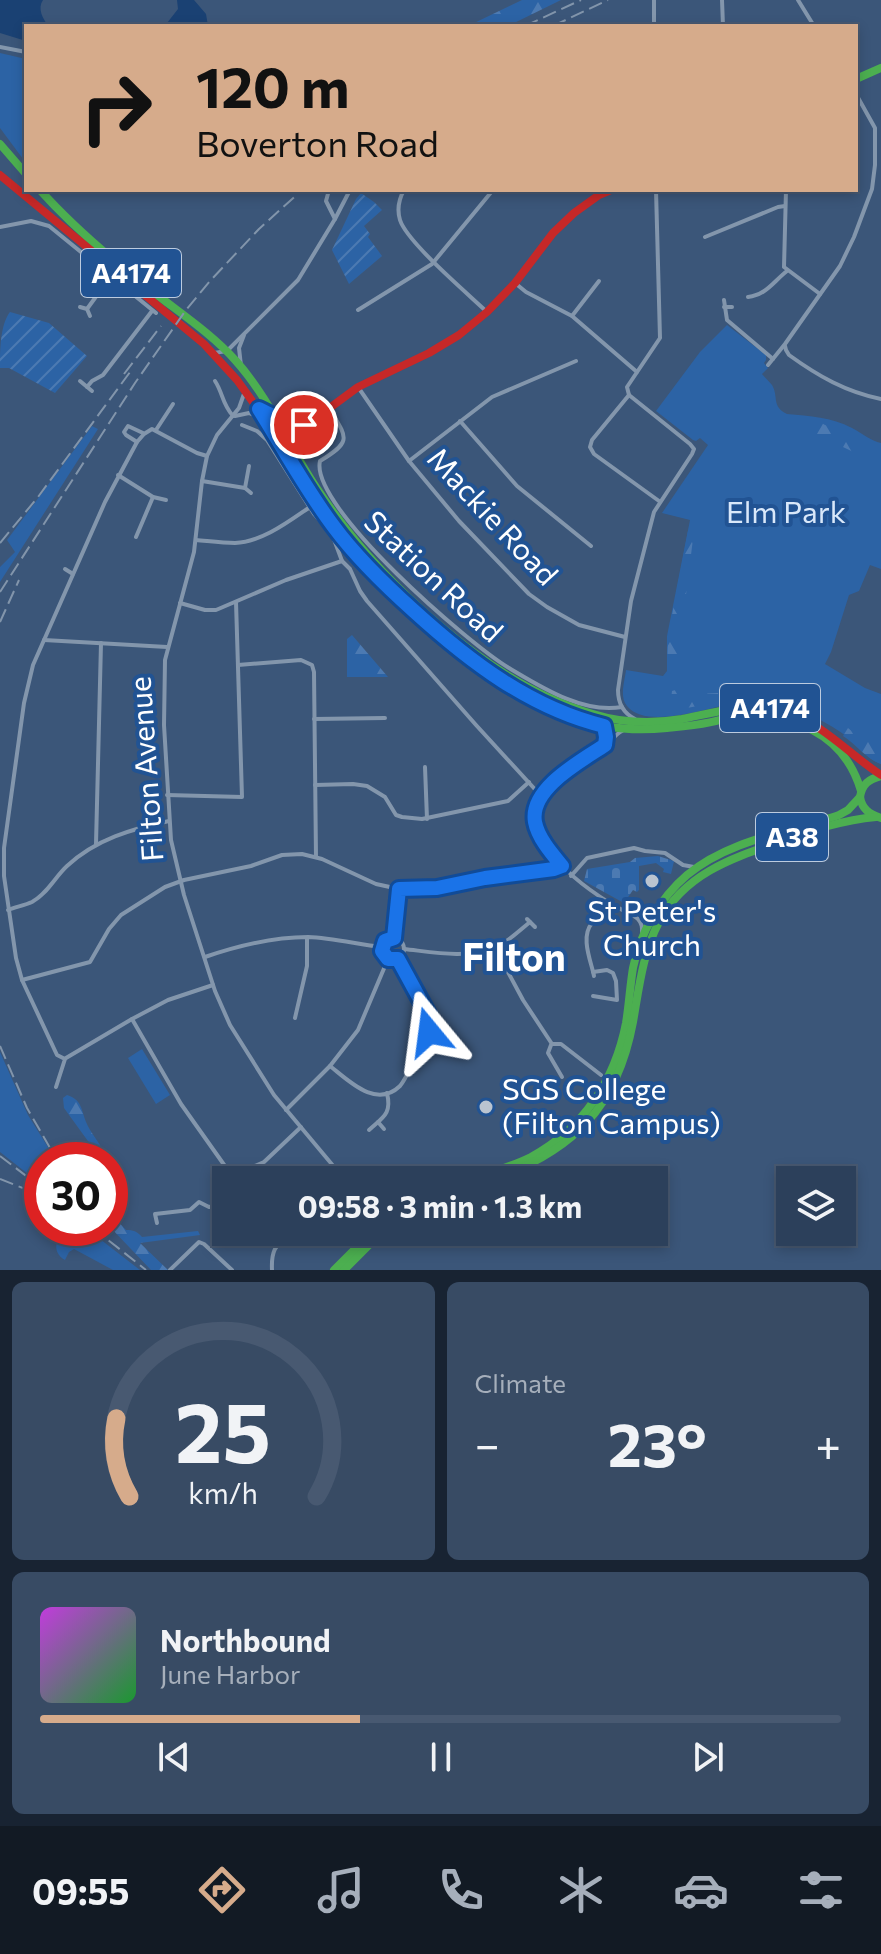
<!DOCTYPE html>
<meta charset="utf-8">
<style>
:root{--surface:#2c405b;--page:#384b64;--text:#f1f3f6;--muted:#a6afbb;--line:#485971;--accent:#d6ab8b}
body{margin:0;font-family:Commissioner,sans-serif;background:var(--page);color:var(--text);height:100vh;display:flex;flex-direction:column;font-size:30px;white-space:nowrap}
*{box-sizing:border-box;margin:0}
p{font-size:26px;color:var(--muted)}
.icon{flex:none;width:44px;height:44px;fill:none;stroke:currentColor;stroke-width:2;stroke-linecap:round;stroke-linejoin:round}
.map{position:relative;height:1270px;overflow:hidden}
.details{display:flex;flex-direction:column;gap:12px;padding:12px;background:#182332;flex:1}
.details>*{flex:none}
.hud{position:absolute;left:24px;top:24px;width:834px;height:168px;border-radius:0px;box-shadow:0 4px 12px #0003,0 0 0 2px var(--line);background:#d6ab8b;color:#111;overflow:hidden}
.controls{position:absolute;left:776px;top:1166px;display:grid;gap:16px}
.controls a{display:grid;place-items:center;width:80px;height:80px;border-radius:0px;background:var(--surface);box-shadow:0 4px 12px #0003,0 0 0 2px var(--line);font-size:40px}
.speed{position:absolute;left:24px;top:1142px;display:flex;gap:16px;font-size:40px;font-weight:700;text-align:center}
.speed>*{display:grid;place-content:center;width:104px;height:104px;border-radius:50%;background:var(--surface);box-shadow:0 4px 12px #0003,0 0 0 2px var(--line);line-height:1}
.speed .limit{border:12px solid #d22;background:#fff;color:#111}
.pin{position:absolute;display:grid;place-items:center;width:68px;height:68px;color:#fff;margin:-34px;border:4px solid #fff;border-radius:50%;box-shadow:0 2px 8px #0007}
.me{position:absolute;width:88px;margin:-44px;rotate:344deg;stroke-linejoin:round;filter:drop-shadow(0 0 6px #0008)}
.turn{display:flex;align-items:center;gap:28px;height:168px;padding:0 40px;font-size:36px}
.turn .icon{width:104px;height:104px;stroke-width:2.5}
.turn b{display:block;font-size:56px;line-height:68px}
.big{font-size:60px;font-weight:700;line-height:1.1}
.details .card{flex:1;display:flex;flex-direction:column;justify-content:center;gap:12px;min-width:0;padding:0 28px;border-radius:12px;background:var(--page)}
.details .dial{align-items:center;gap:0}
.dial svg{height:208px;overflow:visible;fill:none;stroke:var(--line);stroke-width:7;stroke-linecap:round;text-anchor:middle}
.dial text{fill:var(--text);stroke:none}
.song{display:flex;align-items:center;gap:24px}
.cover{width:96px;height:96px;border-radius:12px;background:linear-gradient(135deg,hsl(290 70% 55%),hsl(130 70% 35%))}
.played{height:8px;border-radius:4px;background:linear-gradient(90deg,var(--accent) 40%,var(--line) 40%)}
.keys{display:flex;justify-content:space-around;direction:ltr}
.heat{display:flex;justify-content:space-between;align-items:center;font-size:44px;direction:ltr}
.details .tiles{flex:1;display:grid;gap:12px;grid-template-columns:1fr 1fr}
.card:last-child{grid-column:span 2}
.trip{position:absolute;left:212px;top:1166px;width:456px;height:80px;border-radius:0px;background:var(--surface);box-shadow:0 4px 12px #0003,0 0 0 2px var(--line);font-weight:700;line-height:80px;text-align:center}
.dock{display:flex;height:128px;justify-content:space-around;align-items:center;background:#121a24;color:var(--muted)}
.dock .icon{width:56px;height:56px}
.dock .on{color:var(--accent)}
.dock b{font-size:36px;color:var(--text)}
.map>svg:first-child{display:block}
.green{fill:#2c63a5}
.forest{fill:url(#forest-firs)}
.cemetery{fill:url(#cemetery-stones)}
.garden{fill:url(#garden-furrows)}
.water{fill:#1a4173}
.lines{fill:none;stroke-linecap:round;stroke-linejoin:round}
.street{stroke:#8396ac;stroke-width:4}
.fast{stroke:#4caf50;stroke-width:8}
.slow{stroke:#ffc107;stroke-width:8}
.jam{stroke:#c62828;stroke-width:8}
.rail{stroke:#8295ab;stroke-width:2;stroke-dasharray:14 6;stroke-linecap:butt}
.route-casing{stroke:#114b97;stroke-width:20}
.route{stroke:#1a73e8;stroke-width:14}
.poi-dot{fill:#bac4d0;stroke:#215393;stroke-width:3}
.labels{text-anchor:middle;stroke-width:8;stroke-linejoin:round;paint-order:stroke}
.shield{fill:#215393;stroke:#bccbdf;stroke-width:2}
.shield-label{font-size:28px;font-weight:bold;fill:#fff}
.park-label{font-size:30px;fill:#d9e8fa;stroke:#215393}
.street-label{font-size:30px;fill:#fff;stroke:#215393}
.poi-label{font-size:30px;fill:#fff;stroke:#215393}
.district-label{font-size:38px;font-weight:bold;fill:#fff;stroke:#215393}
</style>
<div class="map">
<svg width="881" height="1270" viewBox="0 0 881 1270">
<defs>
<pattern id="forest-firs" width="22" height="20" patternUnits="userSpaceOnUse" patternTransform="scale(2)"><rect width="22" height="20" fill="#2c63a5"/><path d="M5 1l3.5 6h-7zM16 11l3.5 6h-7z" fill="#4c7ab2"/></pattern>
<pattern id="cemetery-stones" width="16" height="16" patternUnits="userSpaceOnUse" patternTransform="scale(2)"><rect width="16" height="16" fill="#2c63a5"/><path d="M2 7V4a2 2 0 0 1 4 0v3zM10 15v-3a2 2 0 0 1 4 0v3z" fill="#4c7ab2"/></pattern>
<pattern id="garden-furrows" width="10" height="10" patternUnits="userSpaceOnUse" patternTransform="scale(2)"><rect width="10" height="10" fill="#2c63a5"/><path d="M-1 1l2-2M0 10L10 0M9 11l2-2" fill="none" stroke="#4c7ab2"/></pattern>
</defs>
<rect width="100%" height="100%" fill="#3b5679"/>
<g class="green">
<polygon points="0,53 26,59 26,163 0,128"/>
<path d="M727 325 766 355V360L764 363 768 368 762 374C765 378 769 381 772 385 779 397 771 406 787 414 810 416 831 417 852 428 862 433 871 441 881 443V569L870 565 859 591 849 595 831 652 825 664 865 688 881 694V764C870 760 865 753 857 745 838 728 812 714 788 706 773 701 755 701 739 702 713 706 647 731 627 706 619 697 625 680 626 670L663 676 667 671V636L690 520 662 513 708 445 700 438 696 441 693 440 656 411 700 352Z"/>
<polygon points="92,426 98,429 0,582 0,567 15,552 7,540"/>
<polygon points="142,1049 170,1095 156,1104 128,1058"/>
<polygon points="0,1052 28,1115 56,1160 42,1160 42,1185 0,1152"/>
<path d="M90 1231 96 1236 140 1270H113L74 1249 69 1252 65 1260C51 1252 55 1235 69 1235 74 1235 78 1239 82 1241Z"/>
</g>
<g class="forest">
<polygon points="522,0 561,0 508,26 468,26"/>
<polygon points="787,418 817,420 825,425 849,431 876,450 878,454 873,457 864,457 824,438 789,428 786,424"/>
<polygon points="688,531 694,531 680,642 673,675 667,681 656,682 654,677 663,677 667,672 668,636"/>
<polygon points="352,635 388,677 347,677 347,639"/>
<polygon points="679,689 692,691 698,694 718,693 720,702 681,709 673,708 671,700 672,691"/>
<path d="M881 725V764C866 759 856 744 843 736L848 728 855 734 861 735 865 732 868 734Z"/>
<path d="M67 1095C82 1100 81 1109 86 1122 90 1132 99 1142 104 1152L99 1160H74L93 1148 64 1108 63 1098Z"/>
<path d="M110 1213 126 1230C133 1230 137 1231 142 1237L198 1231 200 1235 140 1243 168 1270H151L110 1227Z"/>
</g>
<polygon class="cemetery" points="658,856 674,861 671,874 663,872 664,869 656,863 639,866 639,890 637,892 633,890 624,903 584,881 587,869 630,862 635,858"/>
<g class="garden">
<polygon points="361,193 374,202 382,210 364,226 370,234 368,237 382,256 349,284 332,250 356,199"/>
<path d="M10 312 49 323 87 356 55 393 9 368H0C0 351 0 325 10 312Z"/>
</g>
<g class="water">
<path d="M0 0H43C37 9 43 18 48 26H26V41L0 33Z"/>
<polygon points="177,0 194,0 206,14 208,26 139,26 167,23 178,9"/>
</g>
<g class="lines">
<g class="street">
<polyline points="722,0 723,26"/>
<polyline points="798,0 814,26"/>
<polyline points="654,26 654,0"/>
<polyline points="0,47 26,52"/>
<polyline points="329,190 326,201 335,219 350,190"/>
<path d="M404 190C399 199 397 210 400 220 407 242 467 293 486 311"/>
<polyline points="786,190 784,267 820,294"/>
<polyline points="0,227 31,221 49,226 156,313"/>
<polyline points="705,237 778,207 785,206"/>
<polyline points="515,283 526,292 572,316 637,372"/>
<path d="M748 297C766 295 773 282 787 271"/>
<polyline points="724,300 727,320 773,359"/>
<polyline points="80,307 87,309 90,316"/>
<polyline points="724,307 732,307"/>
<polyline points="87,309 111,276"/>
<polyline points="358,310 432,264 493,190"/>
<polyline points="572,316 599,281"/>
<path d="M785 346 786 350 789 355C818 376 846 392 881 399"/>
<polyline points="214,353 227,351 298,280 335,219"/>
<polyline points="768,365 785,344 840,266 854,237 872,189 875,165 875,128 856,94"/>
<polyline points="241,366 239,348 244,335"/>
<polyline points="80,381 92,391"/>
<path d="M215 381C223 393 222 404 233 416"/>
<polyline points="87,387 92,381 103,375 152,311"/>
<polyline points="358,387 409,461 459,521 529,594 547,607 579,625 625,637"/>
<polyline points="245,391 239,408 217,435 207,456 202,481 194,552 165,660 164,725 171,840 184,895 215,991 230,1025 274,1095 345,1180"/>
<path d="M629 395 690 444 694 449 692 454 654 512 631 601 618 690C618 702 623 713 635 719"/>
<polyline points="629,395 627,387 660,338 656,190"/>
<polyline points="629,395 592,440 590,447 594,454 659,501"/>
<path d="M329 408C347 438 353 441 320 461 309 506 470 645 509 668 541 687 583 714 622 707"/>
<polyline points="235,416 249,413 261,418"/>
<polyline points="460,421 517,486 591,546"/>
<polyline points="242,425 257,431 267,440 314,514 332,534 342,561 350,569 360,591 367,601 476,725 542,797"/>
<polyline points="156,430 173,404"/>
<polyline points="137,442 126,435 124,432 128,426 143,433"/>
<polyline points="409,461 492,397 576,361"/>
<polyline points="249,466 245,488 251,493"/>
<polyline points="118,475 153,497 166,500"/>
<polyline points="202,481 245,488"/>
<polyline points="136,537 153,497"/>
<path d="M196 540C208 541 222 543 235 543 262 542 288 522 310 507"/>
<polyline points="65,569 73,574"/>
<polyline points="180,603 205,610 216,610 286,580 342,561"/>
<polyline points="44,640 167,647"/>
<polyline points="238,665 301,660 312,665 314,672 316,857"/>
<polyline points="314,719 385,718"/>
<polyline points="604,728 606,737 605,745"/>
<path d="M622 731C616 734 613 739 608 743 578 768 512 791 544 842 563 871 583 886 611 904 619 909 631 913 638 919 643 924 642 930 642 937"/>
<polyline points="425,767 427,819"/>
<polyline points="315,785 353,784 367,786 385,797 396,815 402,817 422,819 508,801 529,782"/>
<polyline points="167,795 242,797 236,602"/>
<polyline points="96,844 101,643"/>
<polyline points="571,876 587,858 634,848 645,851 665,853 683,865 694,867"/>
<path d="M8 910C16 907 25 905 32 902 47 894 55 877 67 866 96 839 132 829 169 821"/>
<polyline points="527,919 535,927"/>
<circle cx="393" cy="949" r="11"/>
<polyline points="394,938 399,889"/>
<polyline points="495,948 523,1000 552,1044 561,1044 601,1075"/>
<path d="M404 949C432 952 466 959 494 948 507 943 519 931 530 922"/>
<path d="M205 957C237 946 273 937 308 937 332 938 357 944 382 947"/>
<polyline points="593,972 607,970 613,973 616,981 617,1000 593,996"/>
<path d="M594 976C591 961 580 937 592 923 598 916 605 912 611 904"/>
<polyline points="22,980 90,962 109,929 121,915 165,887 184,880 251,866 282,855 302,854 322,859 376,884 399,889 437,888 485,878 554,869 562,866"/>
<polyline points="295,1018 307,966 307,938"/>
<polyline points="132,1019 181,1104 232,1176"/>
<polyline points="551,1045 548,1053 562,1077"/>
<polyline points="66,1058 132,1019 168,1000 213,985"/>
<path d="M330 1066C349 1081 376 1109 400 1086 406 1079 410 1068 415 1059 421 1047 432 1033 430 1019 427 1004 406 974 398 959"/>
<polyline points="56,1087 65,1059 57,1055 22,980 16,958 4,876 4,848 24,703 33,665 105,502 137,442 144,434 152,429 197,453 207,456"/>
<polyline points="286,1110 330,1066 358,1030 388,959"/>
<polyline points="378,1122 384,1129"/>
<path d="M369 1130C383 1117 392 1114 387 1093"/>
<polyline points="223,1180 264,1162 301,1127"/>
<polyline points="157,1223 155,1214 190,1210 199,1202 209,1207 226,1204"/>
<polyline points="262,1232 277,1245"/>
<polyline points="170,1270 199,1242 204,1244 232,1270"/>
<path d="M272 1270C271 1249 276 1246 290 1232"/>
</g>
<g class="fast">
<polyline points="856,79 881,68"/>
<polyline points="0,144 26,174"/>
<path d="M40 190C74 228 112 260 152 291 180 313 212 334 236 361 271 400 290 450 320 493 380 582 488 684 593 714 622 723 652 724 682 719 712 713 742 704 772 709"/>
<path d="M263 416C285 450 304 487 328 519 387 599 506 708 606 726 626 730 647 730 667 728 687 726 728 723 742 709"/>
<polyline points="267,421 287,430 301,430"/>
<path d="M735 716C791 713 844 732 861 791"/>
<path d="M881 776C869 779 862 784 860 797 862 809 869 814 881 818"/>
<path d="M468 1180C489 1173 511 1167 531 1157 583 1129 615 1080 626 1023 629 1005 630 986 633 968 640 933 660 898 687 875 729 840 788 832 839 815L848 810 860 797"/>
<path d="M492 1180C573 1151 617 1108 633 1022 639 988 643 952 659 922 685 873 733 858 782 841 813 830 843 820 876 817"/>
<polyline points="334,1270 372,1232"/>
<polyline points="344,1270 382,1232"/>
</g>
<polyline class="slow" points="259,409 293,425 307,423"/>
<g class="jam">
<polyline points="0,175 204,344 237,380 263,416"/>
<polyline points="295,452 297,439 303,430 312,421 358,387 429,353 459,335 487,312 515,283 553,233 574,213 599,195 611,190"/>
<path d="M772 709C817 716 844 751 881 775"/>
</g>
<g class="rail">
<polyline points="525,26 581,0"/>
<polyline points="553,26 608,0"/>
<polyline points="124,374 161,326"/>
<polyline points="0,543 38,497 133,368"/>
<polyline points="0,592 135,383 186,310 210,281 259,229 302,190"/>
<polyline points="0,622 19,580"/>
<polyline points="0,1046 27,1108 57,1160"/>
<polyline points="0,1156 42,1188"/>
<polyline points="0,1179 38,1194"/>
<polyline points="93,1228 146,1270"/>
</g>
</g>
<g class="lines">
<defs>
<path id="route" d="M304 425C287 426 274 416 259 409 284 449 306 490 334 527 357 558 385 585 414 611 469 661 530 708 604 726L606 737 605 745C583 760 529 788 535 822 538 838 552 854 562 866L554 869 485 878 437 888 399 889 394 938 385 941 382 951 388 959H398L428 1014 430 1021 429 1032"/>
</defs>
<use href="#route" class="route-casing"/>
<use href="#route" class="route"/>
</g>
<g class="poi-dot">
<circle cx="652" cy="881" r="8"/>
<circle cx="486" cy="1107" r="8"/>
</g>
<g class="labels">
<g class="shield">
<rect x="81" y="249" width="100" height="48" rx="6"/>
<rect x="720" y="684" width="100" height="48" rx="6"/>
<rect x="756" y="813" width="72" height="48" rx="6"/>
</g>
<g class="shield-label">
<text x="131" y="283">A4174</text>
<text x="770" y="718">A4174</text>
<text x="792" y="847">A38</text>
</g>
<g class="park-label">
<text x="786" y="523">Elm Park</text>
</g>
<g class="street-label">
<text transform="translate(492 517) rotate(47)" y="10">Mackie Road</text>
<text transform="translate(433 577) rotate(43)" y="10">Station Road</text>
<text transform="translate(147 769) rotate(-94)" y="10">Filton Avenue</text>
</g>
<g class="poi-label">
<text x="652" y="922">St Peter's<tspan x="652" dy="34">Church</tspan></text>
<text x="502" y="1100" text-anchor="start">SGS College<tspan x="502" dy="34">(Filton Campus)</tspan></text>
</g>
<g class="district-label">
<text x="514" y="971">Filton</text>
</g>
</g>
</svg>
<div class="controls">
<a><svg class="icon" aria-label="layers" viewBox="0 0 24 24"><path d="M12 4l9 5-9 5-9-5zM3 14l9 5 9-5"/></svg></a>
</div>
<div class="speed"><div class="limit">30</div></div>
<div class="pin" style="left:304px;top:425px;background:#d93025"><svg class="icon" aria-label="arrive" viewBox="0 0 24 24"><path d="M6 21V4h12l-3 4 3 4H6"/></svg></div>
<svg class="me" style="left:429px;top:1032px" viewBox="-20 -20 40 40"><path d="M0-17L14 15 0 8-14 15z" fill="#1a73e8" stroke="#fff" stroke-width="4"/></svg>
<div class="trip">09:58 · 3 min · 1.3 km</div>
<div class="hud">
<div class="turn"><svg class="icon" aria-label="right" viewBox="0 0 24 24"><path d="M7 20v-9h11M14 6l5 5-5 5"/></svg><div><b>120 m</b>Boverton Road</div></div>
</div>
</div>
<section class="details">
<div class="tiles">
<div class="card dial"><svg viewBox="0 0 100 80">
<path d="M14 69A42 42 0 1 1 86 69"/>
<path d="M14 69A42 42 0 0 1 9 39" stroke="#d6ab8b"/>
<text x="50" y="56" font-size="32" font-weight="700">25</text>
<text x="50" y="72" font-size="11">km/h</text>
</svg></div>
<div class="card"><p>Climate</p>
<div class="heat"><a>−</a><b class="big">23°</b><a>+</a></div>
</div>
<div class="card">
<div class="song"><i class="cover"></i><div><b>Northbound</b><p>June Harbor</p></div></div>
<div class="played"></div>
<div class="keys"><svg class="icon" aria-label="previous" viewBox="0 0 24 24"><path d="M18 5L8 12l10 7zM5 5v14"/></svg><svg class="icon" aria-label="pause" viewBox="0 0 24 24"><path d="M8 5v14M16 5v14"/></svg><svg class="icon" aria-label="next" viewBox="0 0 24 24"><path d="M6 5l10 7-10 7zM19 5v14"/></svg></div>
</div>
</div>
</section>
<nav class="dock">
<b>09:55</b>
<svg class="icon on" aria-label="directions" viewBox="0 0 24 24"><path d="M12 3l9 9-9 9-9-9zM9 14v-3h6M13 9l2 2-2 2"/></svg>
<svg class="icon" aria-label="music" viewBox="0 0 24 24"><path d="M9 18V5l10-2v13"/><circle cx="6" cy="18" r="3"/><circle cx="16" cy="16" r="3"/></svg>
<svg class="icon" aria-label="phone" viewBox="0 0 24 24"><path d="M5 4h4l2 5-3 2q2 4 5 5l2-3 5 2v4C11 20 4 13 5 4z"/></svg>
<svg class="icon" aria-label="climate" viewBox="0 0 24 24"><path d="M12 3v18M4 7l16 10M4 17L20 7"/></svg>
<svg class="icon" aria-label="car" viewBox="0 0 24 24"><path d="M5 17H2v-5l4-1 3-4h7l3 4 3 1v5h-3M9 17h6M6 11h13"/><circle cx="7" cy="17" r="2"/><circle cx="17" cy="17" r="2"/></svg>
<svg class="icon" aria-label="filters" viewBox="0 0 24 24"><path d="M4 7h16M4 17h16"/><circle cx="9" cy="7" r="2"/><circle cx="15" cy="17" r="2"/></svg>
</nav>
